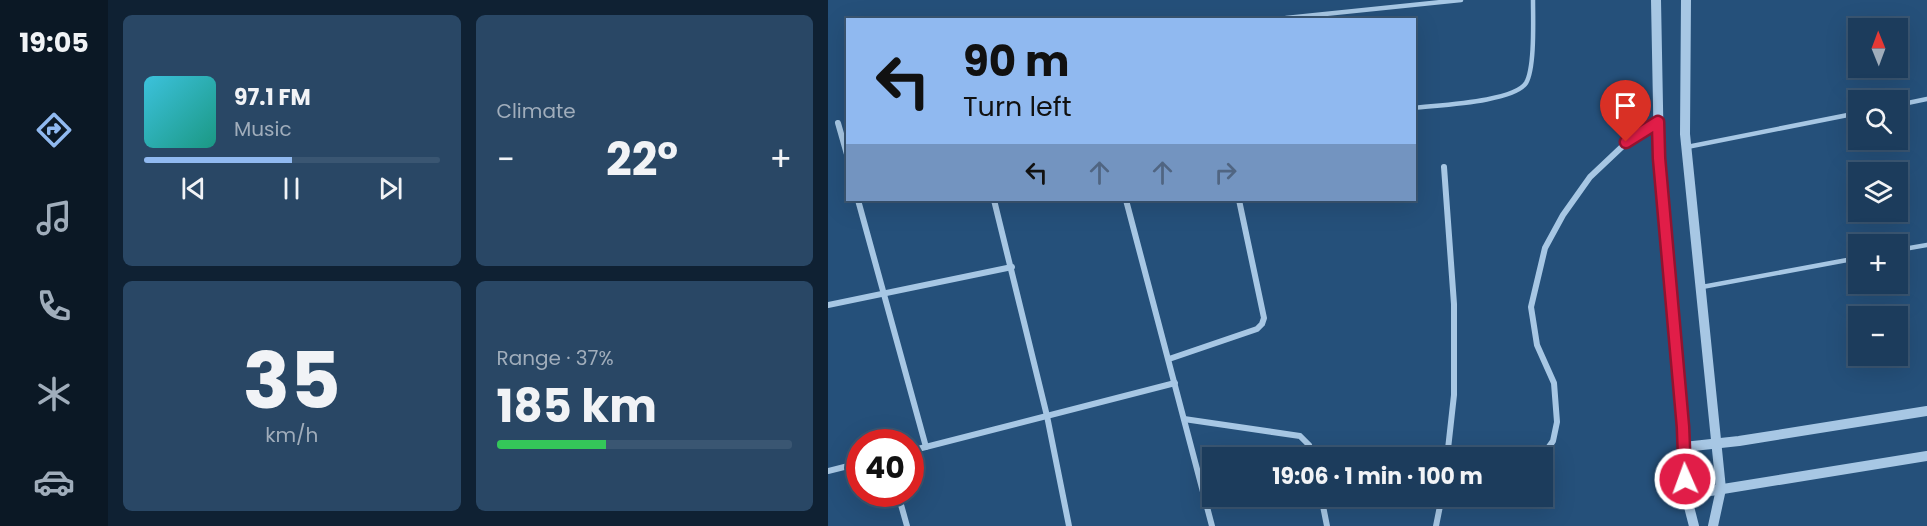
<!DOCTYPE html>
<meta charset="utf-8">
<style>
:root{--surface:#1c3c5c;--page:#294765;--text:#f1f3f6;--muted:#a0adbb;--line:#3a5672;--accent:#90b9f0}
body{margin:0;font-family:Poppins,sans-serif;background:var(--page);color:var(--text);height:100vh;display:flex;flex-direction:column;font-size:22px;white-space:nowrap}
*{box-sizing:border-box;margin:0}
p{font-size:20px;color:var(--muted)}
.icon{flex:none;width:33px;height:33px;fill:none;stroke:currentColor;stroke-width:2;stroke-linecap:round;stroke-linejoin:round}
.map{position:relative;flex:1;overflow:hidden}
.sheet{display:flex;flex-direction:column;gap:15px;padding:15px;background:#0f2133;width:720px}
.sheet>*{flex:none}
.hud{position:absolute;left:18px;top:18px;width:570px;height:183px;border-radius:0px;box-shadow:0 6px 24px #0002,0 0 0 2px var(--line);background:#90b9f0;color:#111;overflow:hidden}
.needle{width:39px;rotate:359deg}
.controls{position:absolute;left:1020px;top:18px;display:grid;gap:12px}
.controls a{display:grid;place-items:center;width:60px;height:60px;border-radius:0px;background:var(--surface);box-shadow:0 6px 24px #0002,0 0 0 2px var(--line);font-size:30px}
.speed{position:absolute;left:18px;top:429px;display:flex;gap:12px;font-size:30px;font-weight:700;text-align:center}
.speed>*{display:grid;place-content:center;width:78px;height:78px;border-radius:50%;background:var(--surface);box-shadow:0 6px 24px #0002,0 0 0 2px var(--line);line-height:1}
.speed .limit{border:9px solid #d22;background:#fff;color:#111}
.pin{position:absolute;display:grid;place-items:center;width:51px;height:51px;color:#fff;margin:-62px -26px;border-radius:50% 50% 50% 0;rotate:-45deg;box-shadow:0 0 6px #0007}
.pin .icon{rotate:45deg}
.me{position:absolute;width:66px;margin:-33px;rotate:358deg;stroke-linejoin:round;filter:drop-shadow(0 0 4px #0008)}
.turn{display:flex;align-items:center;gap:21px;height:126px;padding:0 18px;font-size:27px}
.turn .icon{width:78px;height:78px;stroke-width:2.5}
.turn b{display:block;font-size:42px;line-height:51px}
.lanes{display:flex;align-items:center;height:57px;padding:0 18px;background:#0003;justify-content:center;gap:30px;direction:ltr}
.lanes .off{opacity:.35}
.big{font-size:45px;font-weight:700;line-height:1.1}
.sheet .card{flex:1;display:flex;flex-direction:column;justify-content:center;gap:9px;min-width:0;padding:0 21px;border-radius:9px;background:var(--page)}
.sheet .dial{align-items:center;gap:0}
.dial b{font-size:78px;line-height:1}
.song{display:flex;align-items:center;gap:18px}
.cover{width:72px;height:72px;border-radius:9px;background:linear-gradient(135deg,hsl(190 70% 55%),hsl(170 70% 35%))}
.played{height:6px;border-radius:3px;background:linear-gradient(90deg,var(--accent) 50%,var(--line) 50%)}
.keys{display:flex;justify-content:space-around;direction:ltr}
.heat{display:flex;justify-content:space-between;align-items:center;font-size:33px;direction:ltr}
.charge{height:9px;border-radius:4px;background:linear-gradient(90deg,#34c759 37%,var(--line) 0)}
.sheet .tiles{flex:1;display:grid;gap:15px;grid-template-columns:repeat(2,1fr)}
.trip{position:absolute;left:374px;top:447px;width:351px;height:60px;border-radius:0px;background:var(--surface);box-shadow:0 6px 24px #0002,0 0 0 2px var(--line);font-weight:700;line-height:60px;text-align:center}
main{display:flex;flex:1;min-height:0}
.menu{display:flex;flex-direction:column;width:108px;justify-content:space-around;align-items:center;background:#0b1825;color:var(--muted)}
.menu .icon{width:42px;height:42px}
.menu .on{color:var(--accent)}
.menu b{font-size:27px;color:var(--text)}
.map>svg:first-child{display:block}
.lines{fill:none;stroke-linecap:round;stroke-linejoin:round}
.service{stroke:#a7c7e4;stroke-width:4.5}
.minor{stroke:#a7c7e4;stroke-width:6}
.tertiary{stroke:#a7c7e4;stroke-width:10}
.route-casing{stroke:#92132f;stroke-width:15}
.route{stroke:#e11d48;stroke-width:10}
</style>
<main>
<nav class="menu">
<b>19:05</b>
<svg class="icon on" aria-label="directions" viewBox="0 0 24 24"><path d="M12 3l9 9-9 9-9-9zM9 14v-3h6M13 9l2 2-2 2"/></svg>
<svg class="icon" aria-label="music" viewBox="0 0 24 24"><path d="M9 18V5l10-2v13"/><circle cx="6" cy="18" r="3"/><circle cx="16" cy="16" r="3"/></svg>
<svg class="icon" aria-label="phone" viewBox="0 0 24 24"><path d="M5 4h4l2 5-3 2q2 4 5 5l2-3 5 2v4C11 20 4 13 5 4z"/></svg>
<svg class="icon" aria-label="climate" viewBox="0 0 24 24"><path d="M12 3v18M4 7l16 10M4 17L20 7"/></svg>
<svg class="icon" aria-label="car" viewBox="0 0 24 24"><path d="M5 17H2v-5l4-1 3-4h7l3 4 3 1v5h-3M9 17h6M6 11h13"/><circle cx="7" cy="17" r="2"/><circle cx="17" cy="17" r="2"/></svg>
</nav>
<section class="sheet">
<div class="tiles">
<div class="card">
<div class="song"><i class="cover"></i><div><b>97.1 FM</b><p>Music</p></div></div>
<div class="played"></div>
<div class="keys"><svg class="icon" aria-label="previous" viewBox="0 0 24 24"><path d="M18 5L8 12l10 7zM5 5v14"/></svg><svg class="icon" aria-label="pause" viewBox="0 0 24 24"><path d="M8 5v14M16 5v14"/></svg><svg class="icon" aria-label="next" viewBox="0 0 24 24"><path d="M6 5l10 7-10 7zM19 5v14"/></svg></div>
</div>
<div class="card"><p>Climate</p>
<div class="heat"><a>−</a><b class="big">22°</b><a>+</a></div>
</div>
<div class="card dial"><b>35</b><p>km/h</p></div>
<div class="card"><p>Range · 37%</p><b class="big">185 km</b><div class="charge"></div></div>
</div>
</section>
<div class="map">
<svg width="1099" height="526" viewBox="0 0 1099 526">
<rect width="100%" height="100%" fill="#25507a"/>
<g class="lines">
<g class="service">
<polyline points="458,18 633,0"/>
<polyline points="1070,105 1099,99"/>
<path d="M586 108C610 105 686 102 698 83 707 68 705 19 705 0"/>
<polyline points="859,147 1030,113"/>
<polyline points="1070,250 1099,245"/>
<polyline points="874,287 1030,258"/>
</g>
<g class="minor">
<polyline points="10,123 20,158"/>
<polyline points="616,167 626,304 626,395 619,458"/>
<polyline points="30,200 98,447"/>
<polyline points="166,200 219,416 241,526"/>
<polyline points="298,200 384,526"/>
<polyline points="0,305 184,267"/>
<polyline points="341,359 429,329 434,324 436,318 411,200"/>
<polyline points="356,419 472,436 481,445 485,458"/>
<polyline points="82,451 347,383"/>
<polyline points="713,458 725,441 729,422 726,383 709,345 703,307 717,248 735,215 762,177 798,143 830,122"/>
<polyline points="0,471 32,463"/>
<polyline points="70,494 79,526"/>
<polyline points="493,496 499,526"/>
<polyline points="612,506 685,505 693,496"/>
<polyline points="608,526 614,496"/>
</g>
<g class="tertiary">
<polyline points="828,0 831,158 855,427 858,495 866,526"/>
<polyline points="858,0 857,134 893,489 885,526"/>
<polyline points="856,447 911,441 1099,411"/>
<polyline points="858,495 1099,456"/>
</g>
</g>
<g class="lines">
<defs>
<polyline id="route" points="798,142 830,122 831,158 855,427 857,479"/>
</defs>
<use href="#route" class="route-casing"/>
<use href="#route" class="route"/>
</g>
</svg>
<div class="controls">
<a><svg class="needle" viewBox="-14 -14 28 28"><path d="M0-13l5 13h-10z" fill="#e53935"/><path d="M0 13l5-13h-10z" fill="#a0adbb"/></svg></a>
<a><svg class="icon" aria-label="search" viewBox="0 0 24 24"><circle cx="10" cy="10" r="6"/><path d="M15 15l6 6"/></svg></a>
<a><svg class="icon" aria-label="layers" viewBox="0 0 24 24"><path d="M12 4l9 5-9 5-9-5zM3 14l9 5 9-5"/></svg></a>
<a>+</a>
<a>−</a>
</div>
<div class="speed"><div class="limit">40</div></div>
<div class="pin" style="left:798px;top:142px;background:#d93025"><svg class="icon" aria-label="arrive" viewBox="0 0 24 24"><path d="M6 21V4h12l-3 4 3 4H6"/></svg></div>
<svg class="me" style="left:857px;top:479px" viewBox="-20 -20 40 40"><circle r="17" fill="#e11d48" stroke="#fff" stroke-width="3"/><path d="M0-11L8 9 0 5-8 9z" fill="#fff"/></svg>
<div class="trip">19:06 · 1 min · 100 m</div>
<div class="hud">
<div class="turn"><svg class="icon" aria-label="left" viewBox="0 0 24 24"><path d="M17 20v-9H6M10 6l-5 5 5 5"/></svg><div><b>90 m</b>Turn left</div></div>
<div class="lanes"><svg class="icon" aria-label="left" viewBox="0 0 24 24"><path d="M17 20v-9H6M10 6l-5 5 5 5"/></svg><svg class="icon off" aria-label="ahead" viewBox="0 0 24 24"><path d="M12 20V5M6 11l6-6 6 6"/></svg><svg class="icon off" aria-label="ahead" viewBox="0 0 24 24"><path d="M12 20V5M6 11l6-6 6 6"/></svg><svg class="icon off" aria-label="right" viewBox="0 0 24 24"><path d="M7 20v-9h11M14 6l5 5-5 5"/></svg></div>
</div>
</div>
</main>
